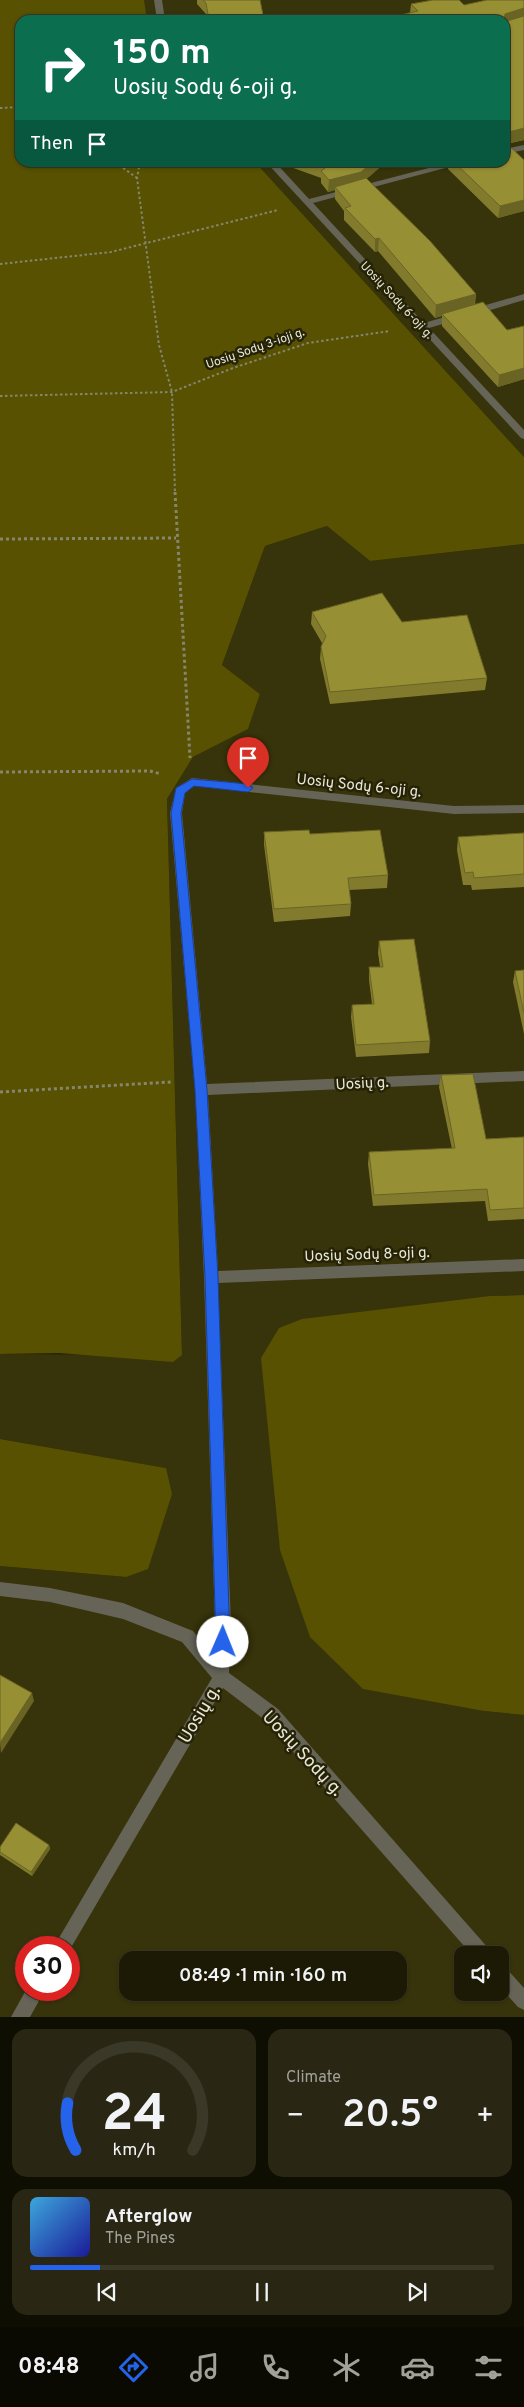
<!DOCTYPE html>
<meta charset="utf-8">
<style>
:root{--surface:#1c1a04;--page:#292713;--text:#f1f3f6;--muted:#a0a19a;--line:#3a3826;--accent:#2563eb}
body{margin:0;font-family:Overpass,sans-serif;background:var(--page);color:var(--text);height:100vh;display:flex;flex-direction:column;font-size:19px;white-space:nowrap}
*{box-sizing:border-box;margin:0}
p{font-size:16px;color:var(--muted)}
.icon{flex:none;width:28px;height:28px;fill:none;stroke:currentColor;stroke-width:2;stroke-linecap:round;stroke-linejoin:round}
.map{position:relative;height:2017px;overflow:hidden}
.side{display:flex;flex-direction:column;gap:12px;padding:12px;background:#0f0e02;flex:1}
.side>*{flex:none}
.guide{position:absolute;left:15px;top:15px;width:495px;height:152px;border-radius:15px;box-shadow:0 1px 4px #0004,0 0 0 1px var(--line);background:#0b6e4f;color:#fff;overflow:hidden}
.controls{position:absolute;left:454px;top:1946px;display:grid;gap:10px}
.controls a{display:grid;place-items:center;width:55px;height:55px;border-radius:10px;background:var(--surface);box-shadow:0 1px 4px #0004,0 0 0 1px var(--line);font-size:25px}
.speed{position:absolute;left:15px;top:1936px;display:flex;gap:10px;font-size:25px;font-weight:700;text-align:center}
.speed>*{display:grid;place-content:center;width:65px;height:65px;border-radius:50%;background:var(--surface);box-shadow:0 1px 4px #0004,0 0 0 1px var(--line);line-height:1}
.speed .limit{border:8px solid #d22;background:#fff;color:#111}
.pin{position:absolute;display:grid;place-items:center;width:42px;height:42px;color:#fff;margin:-51px -21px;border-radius:50% 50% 50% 0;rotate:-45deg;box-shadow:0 0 5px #0007}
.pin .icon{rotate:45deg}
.me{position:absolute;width:55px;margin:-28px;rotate:1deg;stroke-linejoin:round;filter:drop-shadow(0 0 4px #0008)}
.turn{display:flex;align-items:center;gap:18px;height:105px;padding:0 15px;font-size:22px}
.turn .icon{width:65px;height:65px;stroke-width:2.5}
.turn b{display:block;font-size:35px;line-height:42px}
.then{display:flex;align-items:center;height:48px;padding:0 15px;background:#0003;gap:10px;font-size:19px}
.big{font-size:38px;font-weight:600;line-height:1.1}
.side .tile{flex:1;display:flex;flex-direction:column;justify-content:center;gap:8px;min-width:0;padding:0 18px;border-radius:15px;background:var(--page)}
.side .dial{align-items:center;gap:0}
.dial svg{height:130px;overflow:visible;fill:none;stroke:var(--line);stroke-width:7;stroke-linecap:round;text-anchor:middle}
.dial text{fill:var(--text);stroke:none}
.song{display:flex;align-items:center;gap:15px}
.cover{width:60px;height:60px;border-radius:8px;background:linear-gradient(135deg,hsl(200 70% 55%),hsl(240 70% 35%))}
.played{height:5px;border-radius:2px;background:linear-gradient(90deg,var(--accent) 15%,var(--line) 15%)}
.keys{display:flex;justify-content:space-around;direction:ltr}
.heat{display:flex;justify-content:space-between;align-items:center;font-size:28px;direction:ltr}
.side .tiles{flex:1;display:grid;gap:12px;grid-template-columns:1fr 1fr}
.tile:last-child{grid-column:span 2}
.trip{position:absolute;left:119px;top:1951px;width:288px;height:50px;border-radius:15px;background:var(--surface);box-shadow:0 1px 4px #0004,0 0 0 1px var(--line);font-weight:600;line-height:50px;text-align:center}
.tabs{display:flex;height:80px;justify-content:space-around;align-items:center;background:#0b0a02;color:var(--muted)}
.tabs .icon{width:35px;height:35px}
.tabs .current{color:var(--accent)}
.tabs b{font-size:22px;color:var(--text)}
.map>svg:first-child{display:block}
.green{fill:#37330a;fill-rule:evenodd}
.forest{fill:#575101}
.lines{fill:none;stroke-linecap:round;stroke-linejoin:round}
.path-far1{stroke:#86856e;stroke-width:2;stroke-dasharray:2.5 2.5;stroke-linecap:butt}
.path{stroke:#86856e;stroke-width:3;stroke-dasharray:3 3;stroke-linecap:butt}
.minor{fill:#656457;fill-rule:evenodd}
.wall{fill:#827b2d}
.shaded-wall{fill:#6a6424}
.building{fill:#978f34;stroke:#6a6424}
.route{fill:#2563eb;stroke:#184099}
.labels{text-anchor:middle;stroke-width:5;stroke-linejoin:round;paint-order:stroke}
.far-street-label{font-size:12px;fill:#e8e8d7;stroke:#252206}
.street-label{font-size:15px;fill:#e8e8d7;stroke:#252206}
.near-street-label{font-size:18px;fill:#e8e8d7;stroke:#252206}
</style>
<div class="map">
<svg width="524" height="2017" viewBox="0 0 524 2017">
<rect width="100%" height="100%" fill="#252206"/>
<g class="green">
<polygon points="143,0 524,0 524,457 256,163 505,162 505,20 147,20"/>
<path d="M327 526 370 561 524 544V1295L490 1296 484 1711 524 1715V2017H0V1566L126 1577 166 1468 0 1439V1354L182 1355 167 799 193 757 248 729 260 694 222 665 265 546ZM26 1948H69V1990H26ZM462 1955H500V1992H462ZM128 1960H398V1992H128Z"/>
</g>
<g class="forest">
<polygon points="0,0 144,0 147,20 20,20 20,162 256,163 524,457 524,544 370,561 327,526 265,546 222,665 260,694 248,729 193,757 167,799 182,1355 173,1362 59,1353 0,1354"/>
<polygon points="524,1295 524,1715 484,1711 363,1689 310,1637 280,1550 261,1358 279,1328 302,1319 490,1296"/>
<polygon points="0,1439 166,1468 172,1494 148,1569 126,1577 0,1566"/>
</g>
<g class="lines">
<g class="path-far1">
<polyline points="0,108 20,107"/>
<polyline points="115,162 137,178"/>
<polyline points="140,162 137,178 159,345 172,392 175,493"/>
<polyline points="0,264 111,252 278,210"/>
<polyline points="0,396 172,392 233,368 308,343 390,331"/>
</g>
<g class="path">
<polyline points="175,492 190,758"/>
<polyline points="0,539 176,538"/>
<polyline points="0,772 150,771 161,774"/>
<polyline points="0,1092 171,1082"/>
</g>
<g class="minor">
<polygon points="154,0 162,0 165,20 157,20"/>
<polygon points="524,145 524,150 505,154 505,149"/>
<polygon points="266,162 275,162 309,199 452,162 468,162 313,203 424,323 524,294 524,300 429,328 524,430 524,439 521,438"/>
<polygon points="192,778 454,806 524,805 524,813 454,814 194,786 185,793 182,813 207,1084 524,1071 524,1081 208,1095 218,1271 524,1259 524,1271 218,1283 231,1625 229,1673 278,1709 489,1949 492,1955 472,1955 266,1721 223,1688 69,1951 69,1948 53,1948 212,1678 182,1642 123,1619 50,1602 0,1596 0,1582 50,1588 123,1603 193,1631 214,1656 215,1625 204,1277 195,1090 170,813 176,788"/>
<polygon points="500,1965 506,1968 524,1988 524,2010 518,2007 500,1987"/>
<polygon points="26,1990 45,1990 30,2017 11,2017"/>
</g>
</g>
<g class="wall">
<polygon points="197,0 260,0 264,20 207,20 206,14 197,4"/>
<polygon points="524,0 524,140 507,144 524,160 524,211 498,218 448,169 449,162 505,162 410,13 411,4 464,5"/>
<polygon points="285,162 386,162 366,179 476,294 475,305 507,330 524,326 524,379 498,387 442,326 442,316 435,318 378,251 375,252 344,220 344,211 335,199 335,190 328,192 321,183 321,178 285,165"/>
<polygon points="312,612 402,622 487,678 485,690 330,704 320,659 321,647 322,643 311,624"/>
<polygon points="264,832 310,834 388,875 387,888 349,890 351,904 350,916 274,922 264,845"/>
<polygon points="524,833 524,887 472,890 471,885 463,885 457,850 458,837"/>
<polygon points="379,941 430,1041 429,1053 356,1057 351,1017 352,1005 372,1004 369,980 369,967 380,967 378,953"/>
<polygon points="524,970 524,1034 513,982 515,971"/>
<polygon points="441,1075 486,1139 524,1137 524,1219 488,1221 485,1201 373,1206 368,1164 369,1152 452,1149 439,1087"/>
<polygon points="49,1845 50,1849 32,1876 0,1855 0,1847"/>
</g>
<g class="shaded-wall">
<polygon points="524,8 524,19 505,24 504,20 505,14"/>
<polygon points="219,18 219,20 209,20"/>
<polygon points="524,128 524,140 505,144 505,133"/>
<polygon points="373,162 386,162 361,184 335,187 335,190 328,192 329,180"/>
<polygon points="524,200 524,211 498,218 500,206"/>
<polygon points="379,238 378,251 375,252 375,239"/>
<polygon points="476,294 474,306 442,314 442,316 435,318 436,305"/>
<polygon points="524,368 524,379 498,387 499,375"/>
<polygon points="32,1693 34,1701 1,1753 0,1743"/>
<polygon points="49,1845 50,1849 32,1876 31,1872"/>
</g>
<g class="building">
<polygon points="203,0 260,0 264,20 221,20 219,18 209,20 206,3"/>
<polygon points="433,0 459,0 464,5 487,0 524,0 524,8 505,14 504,19 507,21 524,16 524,128 505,133 505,20 379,20 418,11 411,4"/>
<polygon points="505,142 524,160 524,200 500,206 454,162 505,162"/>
<polygon points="310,162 373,162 361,172 329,180 321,171 325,168"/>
<polygon points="366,178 430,241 476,294 436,305 379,238 375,239 345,208 351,206 335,187"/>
<polygon points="483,302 507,330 524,326 524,368 499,375 442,314"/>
<polygon points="382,593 402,622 467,615 487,678 330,692 321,647 326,636 312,612"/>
<polygon points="309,830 310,834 380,830 388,875 348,878 351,904 274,909 264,832"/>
<polygon points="524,833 524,874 474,878 473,872 465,873 458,837"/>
<polygon points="414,939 430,1041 356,1045 352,1005 374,1004 369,967 383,967 379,941"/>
<polygon points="524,970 524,1013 515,971"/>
<polygon points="473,1074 486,1139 524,1137 524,1208 490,1210 487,1189 374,1195 369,1152 455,1148 441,1075"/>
<polygon points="0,1675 32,1693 0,1743"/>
<polygon points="16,1823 49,1845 31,1872 0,1852 0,1847"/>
</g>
<polygon class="route" points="192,779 248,784 253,788 248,792 194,786 185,793 181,813 207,1090 218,1277 230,1642 228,1647 223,1649 218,1647 216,1642 205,1277 195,1090 171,813 176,788"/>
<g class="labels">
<g class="far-street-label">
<text transform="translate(397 300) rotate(47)" y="4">Uosių Sodų 6-oji g.</text>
<text transform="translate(255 348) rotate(-19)" y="4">Uosių Sodų 3-ioji g.</text>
</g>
<g class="street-label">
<text transform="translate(359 785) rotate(6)" y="5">Uosių Sodų 6-oji g.</text>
<text transform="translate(362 1083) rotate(-3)" y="5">Uosių g.</text>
<text transform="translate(367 1254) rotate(-2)" y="5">Uosių Sodų 8-oji g.</text>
</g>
<g class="near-street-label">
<text transform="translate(199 1714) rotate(-59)" y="6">Uosių g.</text>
<text transform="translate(303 1753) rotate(47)" y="6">Uosių Sodų g.</text>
</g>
</g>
</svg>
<div class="controls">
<a><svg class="icon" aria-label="sound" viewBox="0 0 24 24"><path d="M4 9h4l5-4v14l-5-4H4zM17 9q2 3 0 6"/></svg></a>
</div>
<div class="speed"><div class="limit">30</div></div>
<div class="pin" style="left:248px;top:788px;background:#d93025"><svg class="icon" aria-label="arrive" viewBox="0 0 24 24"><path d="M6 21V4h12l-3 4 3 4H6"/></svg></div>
<svg class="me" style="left:223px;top:1642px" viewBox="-20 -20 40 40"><circle r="19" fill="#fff"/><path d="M0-13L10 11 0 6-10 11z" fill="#2563eb"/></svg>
<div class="trip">08:49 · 1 min · 160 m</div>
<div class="guide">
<div class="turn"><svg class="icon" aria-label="right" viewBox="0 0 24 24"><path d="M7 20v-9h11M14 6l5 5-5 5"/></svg><div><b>150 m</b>Uosių Sodų 6-oji g.</div></div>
<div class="then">Then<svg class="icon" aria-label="arrive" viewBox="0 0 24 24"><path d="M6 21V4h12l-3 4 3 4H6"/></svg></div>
</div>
</div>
<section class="side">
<div class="tiles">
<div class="tile dial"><svg viewBox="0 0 100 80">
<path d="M14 69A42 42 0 1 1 86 69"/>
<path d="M14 69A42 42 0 0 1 9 40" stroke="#2563eb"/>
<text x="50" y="56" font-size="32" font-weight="700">24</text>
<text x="50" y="72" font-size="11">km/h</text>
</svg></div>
<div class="tile"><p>Climate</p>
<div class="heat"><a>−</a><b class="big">20.5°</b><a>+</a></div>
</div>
<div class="tile">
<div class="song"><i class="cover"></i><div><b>Afterglow</b><p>The Pines</p></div></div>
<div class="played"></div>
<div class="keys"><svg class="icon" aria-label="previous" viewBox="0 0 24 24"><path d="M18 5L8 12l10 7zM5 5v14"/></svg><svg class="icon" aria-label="pause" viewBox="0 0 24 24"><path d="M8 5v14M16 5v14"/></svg><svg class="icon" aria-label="next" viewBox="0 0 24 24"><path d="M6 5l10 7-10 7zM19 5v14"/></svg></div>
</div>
</div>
</section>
<nav class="tabs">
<b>08:48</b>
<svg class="icon current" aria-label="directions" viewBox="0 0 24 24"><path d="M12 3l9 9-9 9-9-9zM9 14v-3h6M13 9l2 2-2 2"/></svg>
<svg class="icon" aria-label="music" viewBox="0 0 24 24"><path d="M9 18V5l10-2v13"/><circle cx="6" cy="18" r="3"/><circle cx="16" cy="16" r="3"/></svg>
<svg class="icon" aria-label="phone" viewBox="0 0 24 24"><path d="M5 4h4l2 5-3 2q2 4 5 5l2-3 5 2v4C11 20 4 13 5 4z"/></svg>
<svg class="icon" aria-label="climate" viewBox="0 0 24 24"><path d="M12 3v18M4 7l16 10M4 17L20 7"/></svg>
<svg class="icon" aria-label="car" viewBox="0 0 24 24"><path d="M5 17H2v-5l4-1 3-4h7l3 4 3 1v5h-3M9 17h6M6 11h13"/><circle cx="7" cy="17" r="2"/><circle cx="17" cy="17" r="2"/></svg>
<svg class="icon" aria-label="filters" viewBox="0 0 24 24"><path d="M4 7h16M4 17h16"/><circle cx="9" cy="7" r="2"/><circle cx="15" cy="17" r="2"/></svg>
</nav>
